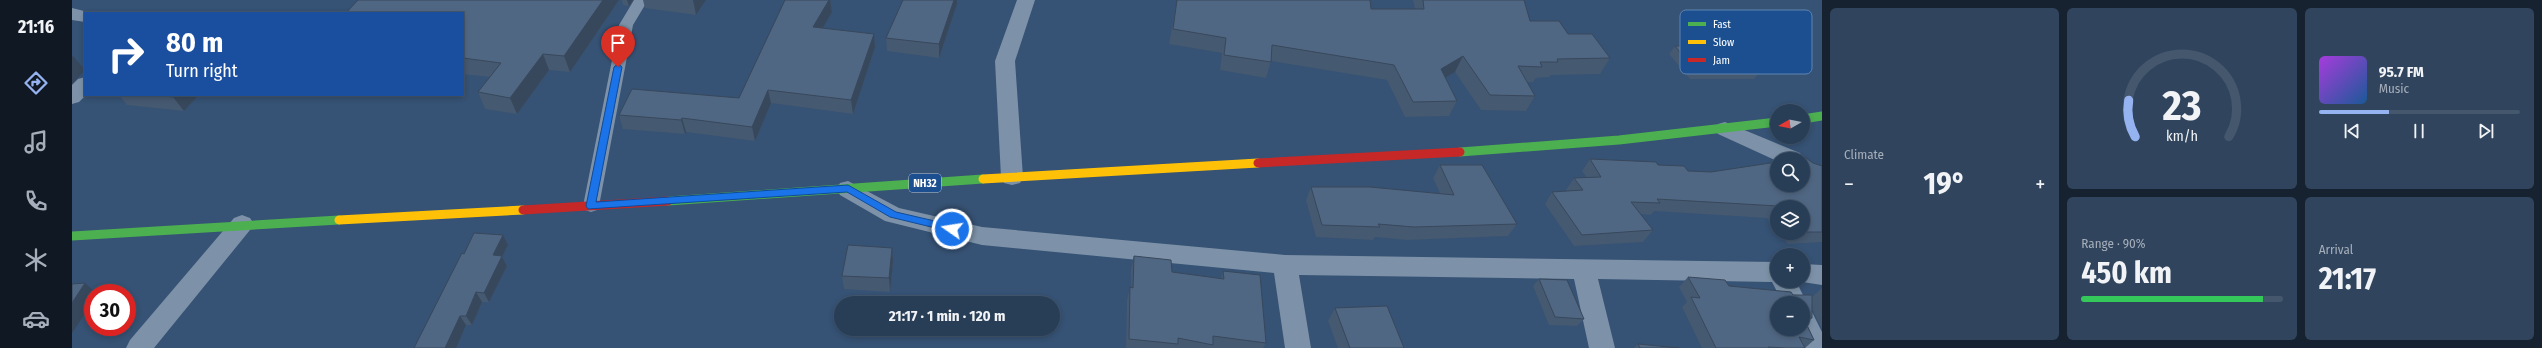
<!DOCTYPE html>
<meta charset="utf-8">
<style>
:root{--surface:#283e57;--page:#30455d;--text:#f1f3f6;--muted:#a5aeba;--line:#44576d;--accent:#95b2f1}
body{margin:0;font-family:"Fira Sans Condensed",sans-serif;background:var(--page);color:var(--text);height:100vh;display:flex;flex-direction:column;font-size:15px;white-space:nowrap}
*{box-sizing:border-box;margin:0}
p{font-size:13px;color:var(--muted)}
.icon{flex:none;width:22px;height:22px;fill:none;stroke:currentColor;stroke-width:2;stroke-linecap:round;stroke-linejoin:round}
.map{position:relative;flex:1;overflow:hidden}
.panel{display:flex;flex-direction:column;gap:8px;padding:8px;background:#162230;width:720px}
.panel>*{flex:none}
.top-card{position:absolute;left:12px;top:12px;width:380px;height:84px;border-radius:0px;box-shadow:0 2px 6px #0003,0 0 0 1px var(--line);background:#1a4fa0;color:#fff;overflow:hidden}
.needle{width:26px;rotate:261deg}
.buttons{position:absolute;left:1698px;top:104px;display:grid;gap:8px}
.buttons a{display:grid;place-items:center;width:40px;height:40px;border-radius:50%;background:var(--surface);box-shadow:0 2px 6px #0003,0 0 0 1px var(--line);font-size:20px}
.speed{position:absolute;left:12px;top:284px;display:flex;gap:8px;font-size:20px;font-weight:700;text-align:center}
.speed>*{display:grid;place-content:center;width:52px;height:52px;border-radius:50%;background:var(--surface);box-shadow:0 2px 6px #0003,0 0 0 1px var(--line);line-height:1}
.speed .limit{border:6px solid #d22;background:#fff;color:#111}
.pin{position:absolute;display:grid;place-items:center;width:34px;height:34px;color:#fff;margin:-41px -17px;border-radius:50% 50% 50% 0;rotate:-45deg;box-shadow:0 0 4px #0007}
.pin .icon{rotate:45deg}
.me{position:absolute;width:44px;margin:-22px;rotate:283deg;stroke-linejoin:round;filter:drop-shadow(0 0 3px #0008)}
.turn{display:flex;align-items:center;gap:14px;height:84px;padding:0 16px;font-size:18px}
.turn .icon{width:52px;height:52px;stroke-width:2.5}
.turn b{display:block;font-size:28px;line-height:34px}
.big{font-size:30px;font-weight:700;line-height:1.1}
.panel .tile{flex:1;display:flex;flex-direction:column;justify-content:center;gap:6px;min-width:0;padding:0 14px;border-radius:6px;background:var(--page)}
.panel .dial{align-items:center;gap:0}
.dial svg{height:104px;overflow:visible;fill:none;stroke:var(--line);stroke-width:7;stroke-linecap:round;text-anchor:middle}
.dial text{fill:var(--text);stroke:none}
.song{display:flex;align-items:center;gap:12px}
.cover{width:48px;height:48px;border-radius:6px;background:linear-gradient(135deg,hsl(280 70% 55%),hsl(210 70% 35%))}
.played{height:4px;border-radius:2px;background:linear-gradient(90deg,var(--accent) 35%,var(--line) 35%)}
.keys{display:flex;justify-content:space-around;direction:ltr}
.heat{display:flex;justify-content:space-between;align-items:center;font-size:22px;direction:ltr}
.charge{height:6px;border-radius:3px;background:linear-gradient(90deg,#34c759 90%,var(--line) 0)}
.panel .tiles{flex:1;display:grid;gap:8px;grid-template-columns:repeat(3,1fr)}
.tile:first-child{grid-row:span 2}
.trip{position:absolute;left:762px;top:296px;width:226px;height:40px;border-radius:20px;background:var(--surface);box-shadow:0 2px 6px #0003,0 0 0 1px var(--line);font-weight:700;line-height:40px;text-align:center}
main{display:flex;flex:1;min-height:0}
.dock{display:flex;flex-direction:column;width:72px;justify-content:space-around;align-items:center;background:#101923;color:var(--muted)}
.dock .icon{width:28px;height:28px}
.dock .on{color:var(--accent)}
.dock b{font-size:18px;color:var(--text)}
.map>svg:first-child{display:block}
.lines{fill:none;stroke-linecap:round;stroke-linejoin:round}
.lane{fill:#7d92a8;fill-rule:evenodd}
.street{fill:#7d92a8;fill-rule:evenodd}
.fast{stroke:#4caf50;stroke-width:9}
.slow{stroke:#ffc107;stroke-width:9}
.jam{stroke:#c62828;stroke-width:9}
.wall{fill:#455971}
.shaded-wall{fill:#38485c}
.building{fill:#506783;stroke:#38485c;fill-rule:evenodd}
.route{fill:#1a73e8;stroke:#114b97}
.labels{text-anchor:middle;stroke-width:4;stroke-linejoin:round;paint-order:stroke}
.shield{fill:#1b4f8f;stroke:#bbcadd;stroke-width:1}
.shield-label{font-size:11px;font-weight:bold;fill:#fff}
.key{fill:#1b4f8f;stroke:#5f84b1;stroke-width:1}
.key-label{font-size:11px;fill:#fff}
</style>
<main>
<nav class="dock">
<b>21:16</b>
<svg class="icon on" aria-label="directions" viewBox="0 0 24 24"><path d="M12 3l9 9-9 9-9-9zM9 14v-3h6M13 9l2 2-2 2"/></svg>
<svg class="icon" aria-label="music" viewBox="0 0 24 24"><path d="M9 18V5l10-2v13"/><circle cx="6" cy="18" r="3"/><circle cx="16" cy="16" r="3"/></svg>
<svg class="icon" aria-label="phone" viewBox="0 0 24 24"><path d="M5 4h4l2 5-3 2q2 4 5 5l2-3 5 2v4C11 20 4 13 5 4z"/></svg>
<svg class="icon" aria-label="climate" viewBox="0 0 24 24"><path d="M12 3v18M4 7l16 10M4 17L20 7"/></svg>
<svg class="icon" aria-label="car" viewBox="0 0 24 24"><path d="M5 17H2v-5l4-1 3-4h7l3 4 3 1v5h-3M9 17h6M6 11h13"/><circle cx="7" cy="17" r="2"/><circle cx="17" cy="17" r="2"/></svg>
</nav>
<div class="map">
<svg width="1750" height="348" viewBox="0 0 1750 348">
<rect width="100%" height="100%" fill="#365274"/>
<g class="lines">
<polygon class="lane" points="562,0 576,0 561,25 527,206 525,210 519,212 513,210 511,206 547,25"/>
<g class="street">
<polygon points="945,0 963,0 943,61 951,177 948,183 940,185 932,183 929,177 923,61"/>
<polygon points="0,8 20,13 13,13 13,22 0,20"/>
<polygon points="13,77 14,95 7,102 0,104 0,85 6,79"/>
<polygon points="1653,122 1728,153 1731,159 1705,159 1705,161 1646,134 1642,129 1646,124"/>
<polygon points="776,181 827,208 910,227 1213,255 1705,262 1705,281 1731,281 1731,264 1750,265 1750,285 1724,281 1735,303 1732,309 1740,312 1750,332 1750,348 1732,348 1723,329 1731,329 1731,303 1711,303 1700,282 1526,279 1543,348 1517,348 1502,279 1227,275 1239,348 1213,348 1202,273 910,245 813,221 768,195 765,189 768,183"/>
<polygon points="170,215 178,218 182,224 178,230 82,348 54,348 58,340 162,218"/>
</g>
<g class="fast">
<polyline points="1731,119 1750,116"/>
<polyline points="1388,152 1547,140 1705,122"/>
<polyline points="596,201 911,179"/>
<polyline points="0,236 267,220"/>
</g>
<g class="slow">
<polyline points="911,179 1186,163"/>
<polyline points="267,220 451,210"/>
</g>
<g class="jam">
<polyline points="1186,163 1388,152"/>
<polyline points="451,210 596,201"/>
</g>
</g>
<g class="wall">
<polygon points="547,0 498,72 477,70 445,114 413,109 406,92 418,77 391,74 391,13"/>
<polygon points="550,0 561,0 557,6 551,5"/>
<polygon points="571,0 634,0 624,15 573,8"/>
<polygon points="713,0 758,0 760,12 750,28 802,34 803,47 781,114 699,103 683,141 614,132 613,134 551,129 547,115 667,98"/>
<polygon points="831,0 885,0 885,4 867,58 815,51 814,38"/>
<polygon points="1105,0 1298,0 1299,9 1343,9 1341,0 1452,0 1458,21 1496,34 1538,58 1528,74 1479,75 1477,77 1464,78 1461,82 1455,82 1463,96 1454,111 1409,110 1383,72 1373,78 1385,101 1377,116 1333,117 1315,80 1199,61 1194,78 1148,70 1150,53 1097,44"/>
<polygon points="1603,46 1689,71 1682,79 1618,79 1597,54"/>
<polygon points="47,95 127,95 112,111 55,105"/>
<polygon points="1518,159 1586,165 1616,171 1639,172 1741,163 1750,166 1750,242 1716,244 1707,233 1731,233 1731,207 1705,207 1705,230 1695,218 1582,211 1579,215 1569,214 1581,230 1571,242 1502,246 1473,204 1480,192 1495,191 1494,190 1502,178 1515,178 1510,171"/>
<polygon points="1368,165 1445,224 1436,236 1335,240 1303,237 1301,240 1244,237 1234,200 1239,187 1368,193 1361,178"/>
<polygon points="431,235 436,245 430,257 435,266 417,302 410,302 400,325 394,325 384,348 392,254"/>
<polygon points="820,248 821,261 818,292 772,289 770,276"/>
<polygon points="1062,256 1100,272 1149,278 1151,271 1194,343 1191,348 1054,348 1055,300 1058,287 1059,287 1059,269"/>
<polygon points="1616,277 1657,286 1740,297 1750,288 1750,329 1741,311 1740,311 1740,318 1734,323 1742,340 1733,348 1630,348 1610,307 1615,302 1607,287"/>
<polygon points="1467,279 1512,319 1505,326 1477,325 1461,286"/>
<polygon points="1263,308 1332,348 1266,348 1256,321"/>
<polygon points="1566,344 1607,348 1562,348"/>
</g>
<g class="shaded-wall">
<polygon points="531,0 547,0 498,72 492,56"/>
<polygon points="555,0 561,0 557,6"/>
<polygon points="621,0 634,0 624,15"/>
<polygon points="757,0 758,0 760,12 743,41 741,27"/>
<polygon points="882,0 885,0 885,4 867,58 867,44"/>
<polygon points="802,34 803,47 781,114 779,100"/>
<polygon points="471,54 477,70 445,114 438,98"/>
<polygon points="1,56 13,70 0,84 0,57"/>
<polygon points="1391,56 1383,72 1361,85 1369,69"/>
<polygon points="696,90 699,103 683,141 680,127"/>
<polygon points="103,95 127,95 112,111 101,97"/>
<polygon points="610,118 614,132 613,134 609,120"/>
<polygon points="431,235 436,245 430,257 435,266 417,302 412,293 421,255"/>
<polygon points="820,248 821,261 818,292 817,278"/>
<polygon points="13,283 24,293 21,293 21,302 0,333 0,303"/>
<polygon points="404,292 410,302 400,325 394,316"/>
<polygon points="388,316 394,325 384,348 373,348"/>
</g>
<g class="building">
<polygon points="286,0 531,0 492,56 471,54 438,98 406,92 429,63 391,58 391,13 274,13"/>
<polygon points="713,0 757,0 741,27 802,34 779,100 696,90 680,127 610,118 609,120 547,115 560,89 667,98"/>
<polygon points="831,0 882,0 867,44 814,38"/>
<polygon points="1105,0 1298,0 1299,9 1352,9 1351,0 1452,0 1458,21 1487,21 1496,34 1520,34 1538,58 1485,59 1486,62 1468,62 1470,67 1446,66 1463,96 1418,95 1391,56 1369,69 1385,101 1341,102 1322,65 1200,45 1199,62 1152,55 1154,38 1101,29"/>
<polygon points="1603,46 1667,46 1689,71 1623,71"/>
<polygon points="84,95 103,95 101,97"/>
<polygon points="1734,158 1741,163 1750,166 1750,232 1731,232 1731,207 1706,207 1706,206 1585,199 1588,203 1559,202 1581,230 1510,235 1480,192 1511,190 1502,178 1529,177 1518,159 1584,162 1586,165 1612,166 1616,171 1639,172 1705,162 1705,185 1731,185 1731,159 1724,159"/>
<polygon points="1368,165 1410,165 1445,224 1342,227 1306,224 1308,227 1250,225 1239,187 1298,187 1382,195"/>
<polygon points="402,233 431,235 421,255 430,256 412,293 404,292 394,316 388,316 373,348 342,348 390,253 392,254"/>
<polygon points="776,245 820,248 817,278 770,276"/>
<polygon points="1062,256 1099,260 1100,272 1152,279 1151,271 1188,275 1194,343 1141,336 1141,345 1106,338 1106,344 1057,339 1058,287 1061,288"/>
<path d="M1616 277 1653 280 1657 286 1719 292 1721 295H1740V318L1732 319 1742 340 1727 337 1733 348H1714L1696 347 1697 348H1644L1619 297 1628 298ZM1705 303H1731V329H1705Z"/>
<polygon points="1467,279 1495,280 1512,319 1483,317"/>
<polygon points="13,283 0,303 0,284"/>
<polygon points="1315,306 1332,348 1278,348 1263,308"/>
<polygon points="1566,344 1607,348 1568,348"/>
</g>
<polygon class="route" points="546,64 550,67 524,202 776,185 824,212 880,225 885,229 880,232 818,217 775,192 516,209 514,206 542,67"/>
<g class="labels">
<rect class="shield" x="837" y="174" width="32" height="18" rx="3"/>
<g class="shield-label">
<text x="853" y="187">NH32</text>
</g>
</g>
<rect x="1608" y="10" width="132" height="64" rx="6" class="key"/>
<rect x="1616" y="22" width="18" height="4" fill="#4caf50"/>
<rect x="1616" y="40" width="18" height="4" fill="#ffc107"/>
<rect x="1616" y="58" width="18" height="4" fill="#c62828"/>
<g class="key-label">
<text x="1641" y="28">Fast</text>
<text x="1641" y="46">Slow</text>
<text x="1641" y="64">Jam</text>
</g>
</svg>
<div class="buttons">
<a><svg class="needle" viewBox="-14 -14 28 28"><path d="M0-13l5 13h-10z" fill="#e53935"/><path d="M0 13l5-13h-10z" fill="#a5aeba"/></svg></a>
<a><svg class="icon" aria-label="search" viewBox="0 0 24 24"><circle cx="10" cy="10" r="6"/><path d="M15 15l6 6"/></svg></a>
<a><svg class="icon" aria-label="layers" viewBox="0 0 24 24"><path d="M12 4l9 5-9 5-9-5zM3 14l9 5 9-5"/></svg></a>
<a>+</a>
<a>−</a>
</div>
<div class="speed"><div class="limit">30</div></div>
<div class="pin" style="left:546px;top:67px;background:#d93025"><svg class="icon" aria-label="arrive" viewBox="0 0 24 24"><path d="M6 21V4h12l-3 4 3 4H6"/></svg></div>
<svg class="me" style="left:880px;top:229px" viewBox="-20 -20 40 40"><circle r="17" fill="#1a73e8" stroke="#fff" stroke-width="3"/><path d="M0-11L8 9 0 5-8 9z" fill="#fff"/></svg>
<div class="trip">21:17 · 1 min · 120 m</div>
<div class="top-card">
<div class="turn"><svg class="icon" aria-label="right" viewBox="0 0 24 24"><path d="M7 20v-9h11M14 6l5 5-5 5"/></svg><div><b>80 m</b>Turn right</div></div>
</div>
</div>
<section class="panel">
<div class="tiles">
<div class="tile"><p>Climate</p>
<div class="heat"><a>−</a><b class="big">19°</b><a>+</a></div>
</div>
<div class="tile dial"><svg viewBox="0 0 100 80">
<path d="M14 69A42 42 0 1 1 86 69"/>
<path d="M14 69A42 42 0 0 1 9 41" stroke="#95b2f1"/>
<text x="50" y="56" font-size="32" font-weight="700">23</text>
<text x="50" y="72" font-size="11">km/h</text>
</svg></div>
<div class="tile">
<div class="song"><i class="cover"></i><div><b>95.7 FM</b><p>Music</p></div></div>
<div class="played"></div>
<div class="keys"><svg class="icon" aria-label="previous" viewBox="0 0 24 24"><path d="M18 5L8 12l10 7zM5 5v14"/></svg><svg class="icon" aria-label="pause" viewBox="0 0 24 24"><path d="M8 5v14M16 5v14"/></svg><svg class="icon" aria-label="next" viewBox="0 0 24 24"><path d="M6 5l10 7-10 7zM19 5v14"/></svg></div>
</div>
<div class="tile"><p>Range · 90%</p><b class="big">450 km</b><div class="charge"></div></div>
<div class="tile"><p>Arrival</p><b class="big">21:17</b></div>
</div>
</section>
</main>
